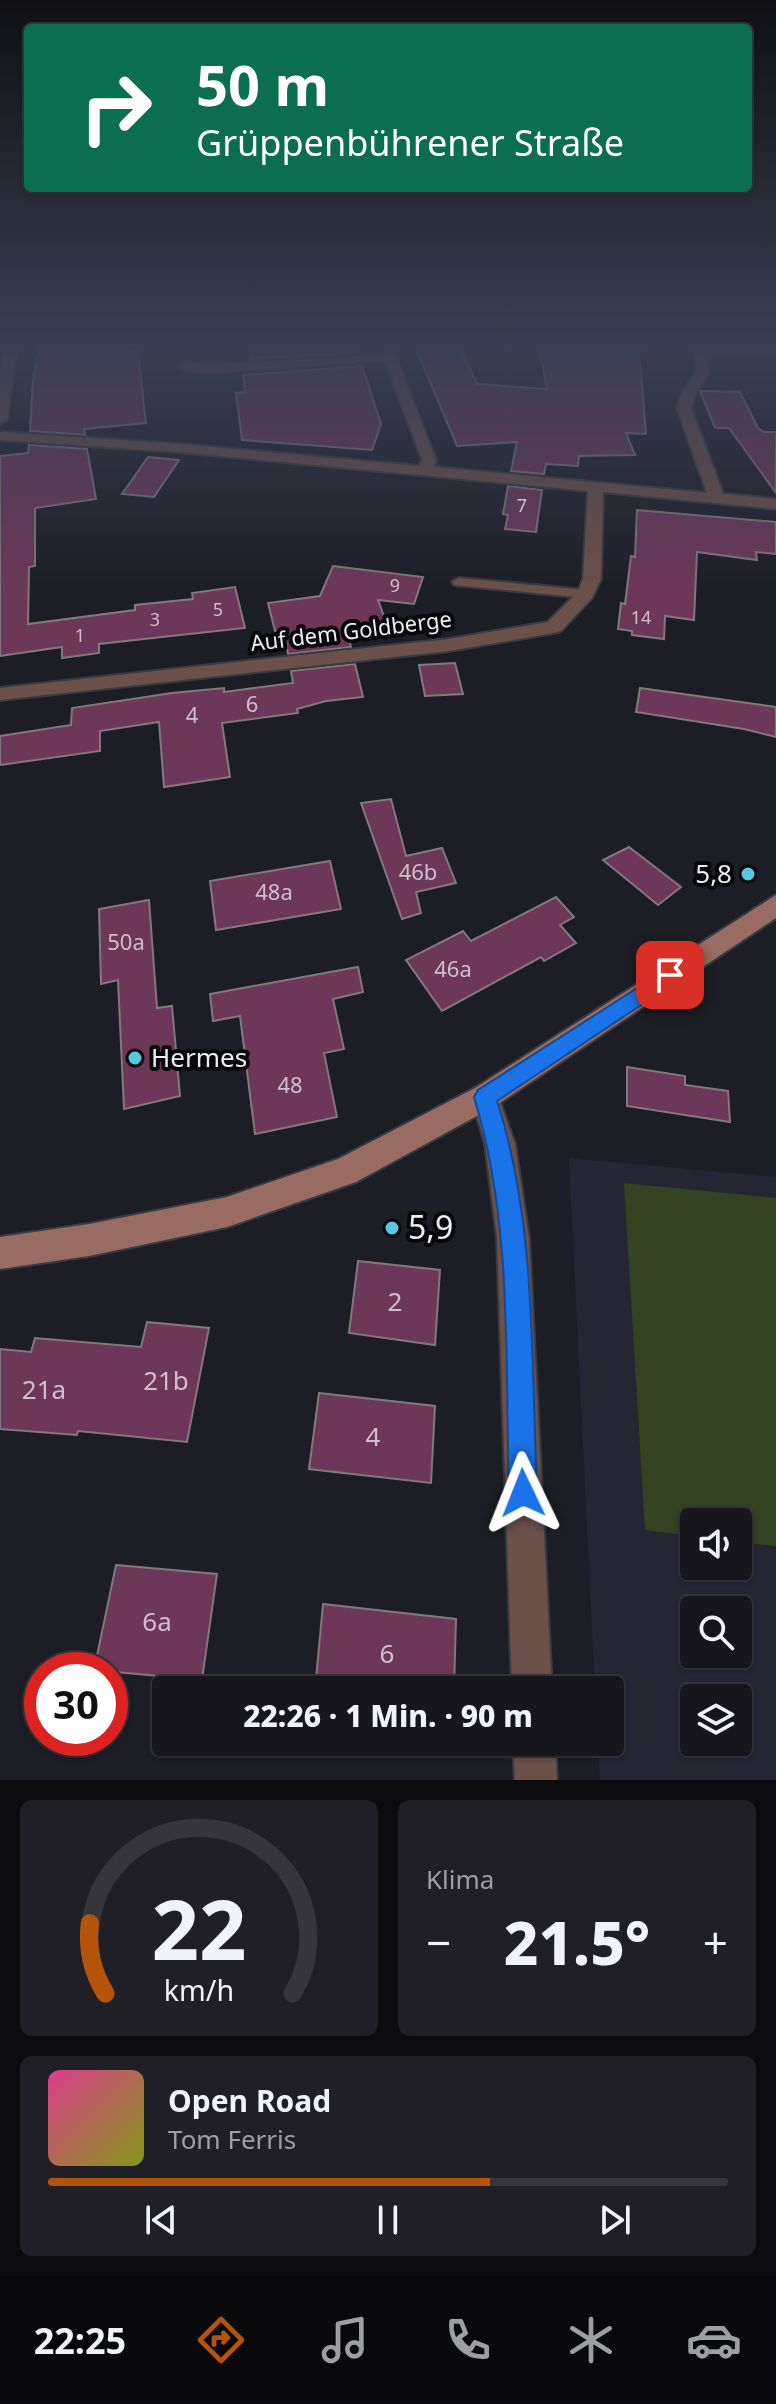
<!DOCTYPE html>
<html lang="de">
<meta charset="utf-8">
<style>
:root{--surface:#16161c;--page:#1f1f25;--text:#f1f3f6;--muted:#9e9fa3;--line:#35353b;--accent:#b45309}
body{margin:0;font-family:"Noto Sans",sans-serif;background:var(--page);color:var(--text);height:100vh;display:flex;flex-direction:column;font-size:30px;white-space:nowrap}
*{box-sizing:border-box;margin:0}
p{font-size:26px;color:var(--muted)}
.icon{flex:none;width:44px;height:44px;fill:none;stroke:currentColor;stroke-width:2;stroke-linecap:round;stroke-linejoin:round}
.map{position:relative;height:1780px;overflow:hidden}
.side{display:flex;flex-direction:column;gap:20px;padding:20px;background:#0c0c0f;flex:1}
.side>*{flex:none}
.hud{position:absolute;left:24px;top:24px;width:728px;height:168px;border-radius:8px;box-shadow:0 2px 6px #0004,0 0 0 2px var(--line);background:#0b6e4f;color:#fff;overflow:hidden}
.tools{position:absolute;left:680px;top:1508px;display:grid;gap:16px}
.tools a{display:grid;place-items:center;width:72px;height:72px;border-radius:8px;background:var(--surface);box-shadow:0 2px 6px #0004,0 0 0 2px var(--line);font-size:40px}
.speed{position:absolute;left:24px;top:1652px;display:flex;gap:16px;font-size:40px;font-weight:700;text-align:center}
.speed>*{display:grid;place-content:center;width:104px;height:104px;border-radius:50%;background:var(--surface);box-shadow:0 2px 6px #0004,0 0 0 2px var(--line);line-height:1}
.speed .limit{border:12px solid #d22;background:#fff;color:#111}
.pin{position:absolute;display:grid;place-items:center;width:68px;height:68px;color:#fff;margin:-34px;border-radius:16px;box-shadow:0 4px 12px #0006}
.me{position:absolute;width:88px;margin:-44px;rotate:358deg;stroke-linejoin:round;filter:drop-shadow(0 0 6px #0008)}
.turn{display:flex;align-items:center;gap:28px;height:168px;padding:0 40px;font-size:36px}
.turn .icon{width:104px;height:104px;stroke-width:2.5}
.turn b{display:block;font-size:56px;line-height:68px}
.big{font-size:60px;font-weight:800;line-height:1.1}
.side .card{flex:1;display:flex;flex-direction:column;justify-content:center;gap:12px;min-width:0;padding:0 28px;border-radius:12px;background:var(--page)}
.side .dial{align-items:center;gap:0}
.dial svg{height:208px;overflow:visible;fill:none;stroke:var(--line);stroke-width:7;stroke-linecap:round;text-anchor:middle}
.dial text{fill:var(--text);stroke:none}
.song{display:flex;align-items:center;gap:24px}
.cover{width:96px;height:96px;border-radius:12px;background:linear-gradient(135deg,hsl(330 70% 55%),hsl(70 70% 35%))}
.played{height:8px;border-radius:4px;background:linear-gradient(90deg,var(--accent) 65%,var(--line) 65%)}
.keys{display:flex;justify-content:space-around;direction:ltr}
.heat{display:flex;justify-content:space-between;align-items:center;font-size:44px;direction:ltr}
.side .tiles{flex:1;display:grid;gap:20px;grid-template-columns:1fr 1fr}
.card:last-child{grid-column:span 2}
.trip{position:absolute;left:152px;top:1676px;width:472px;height:80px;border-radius:8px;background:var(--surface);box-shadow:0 2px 6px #0004,0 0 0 2px var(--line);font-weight:800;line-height:80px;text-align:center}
.dock{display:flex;height:128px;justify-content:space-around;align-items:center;background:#09090b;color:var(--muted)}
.dock .icon{width:56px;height:56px}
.dock .current{color:var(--accent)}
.dock b{font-size:36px;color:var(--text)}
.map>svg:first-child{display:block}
.built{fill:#262533;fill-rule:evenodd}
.green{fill:#334220}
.building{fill:#6d3757;stroke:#82787d;stroke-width:2}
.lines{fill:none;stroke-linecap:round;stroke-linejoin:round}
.lane-casing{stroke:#3a3a42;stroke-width:4}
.street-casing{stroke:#3a3a42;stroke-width:4}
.secondary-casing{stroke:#3a3a42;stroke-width:4}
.lane{fill:#6c504a;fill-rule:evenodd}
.street{fill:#6c504a;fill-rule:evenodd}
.secondary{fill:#986c62;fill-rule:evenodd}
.route{fill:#1a73e8;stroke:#114b97;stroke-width:2}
.poi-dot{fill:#56c9e0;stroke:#08080b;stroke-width:3}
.labels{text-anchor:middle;stroke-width:8;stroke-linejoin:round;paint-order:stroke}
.far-number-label{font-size:18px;fill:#cdc0cc}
.far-street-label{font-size:22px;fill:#ededf3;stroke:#08080b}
.number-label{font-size:22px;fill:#cdc0cc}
.poi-label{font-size:26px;fill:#ededf3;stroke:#08080b;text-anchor:end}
.near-number-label{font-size:26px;fill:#cdc0cc}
.near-poi-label{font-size:32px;fill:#ededf3;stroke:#08080b;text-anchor:start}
</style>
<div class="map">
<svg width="776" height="1780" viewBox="0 0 776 1780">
<rect width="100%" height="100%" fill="#1d1d25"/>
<path class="built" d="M569 1158 776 1177V1780H600L598 1742H610V1690H595ZM694 1522H738V1566H694ZM694 1610H738V1654H694ZM694 1698H738V1742H694Z"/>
<polygon class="green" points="624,1183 776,1198 776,1546 738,1542 738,1522 694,1522 694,1536 645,1530"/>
<g class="building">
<polygon points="40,344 70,344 70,348 127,344 128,352 138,351 146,423 84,429 85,435 30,431 33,380"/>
<polygon points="250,344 355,344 358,353 251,359"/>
<polygon points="414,344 459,344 477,384 547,389 538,344 576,344 577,347 605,349 639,348 646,434 626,433 635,455 579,456 578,466 546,464 544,474 511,471 517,442 457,446"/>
<polygon points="362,366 381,424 372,450 242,440 236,393 245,392 243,375"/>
<polygon points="700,391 740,392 758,428 764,432 776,432 776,493 729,428 715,428"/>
<polygon points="29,445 87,449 96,499 35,508 35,566 29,567 28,624 135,610 135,605 193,599 192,593 235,587 245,628 99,644 99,653 62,658 62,647 0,656 0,456 28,453"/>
<polygon points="148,457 179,460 154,497 122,494"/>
<polygon points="508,486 542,490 536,532 505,529 508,515 503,514"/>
<polygon points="637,510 776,522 776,554 756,552 757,560 697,552 694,620 665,616 664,639 632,635 632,631 618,629 621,603 625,604 631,556 635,557"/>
<polygon points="333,566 423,577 414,604 378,600 388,627 347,633 351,647 288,654 284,630 275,631 268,603 320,596"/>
<polygon points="455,663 463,694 425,696 419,665"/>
<polygon points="355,664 363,697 326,701 297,709 298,713 222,723 230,777 164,787 159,722 100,731 100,751 0,765 0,736 71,725 72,708 172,693 224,688 224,692 293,683 291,671"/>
<polygon points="640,688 776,707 776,737 744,729 636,712"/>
<polygon points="391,799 406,856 442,848 456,883 416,892 421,913 402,919 361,803"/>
<polygon points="629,847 681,887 658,905 603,860"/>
<polygon points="330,861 341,909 216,930 210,881"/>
<polygon points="556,897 574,917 560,925 576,943 544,961 541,957 442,1011 406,960 463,931 471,941"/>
<polygon points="149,900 157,1008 172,1006 180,1096 124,1109 118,980 101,984 99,909"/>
<polygon points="358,967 363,992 333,999 344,1049 324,1053 337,1117 255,1134 240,1016 213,1021 210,994"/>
<polygon points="627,1067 685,1076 685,1085 728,1091 730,1122 627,1106"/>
<polygon points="358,1261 440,1270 435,1345 349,1333"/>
<polygon points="147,1322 209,1328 187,1442 78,1431 77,1435 0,1429 0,1349 31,1352 35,1338 141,1347"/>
<polygon points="319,1393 435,1406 431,1483 309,1469"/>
<polygon points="116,1565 217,1574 202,1680 94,1670"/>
<polygon points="323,1604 456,1619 454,1690 315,1690"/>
</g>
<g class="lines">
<defs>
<polygon id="lane" points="459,578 586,590 593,594 586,598 454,585 452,582"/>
<g id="street">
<polygon points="5,344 17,344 7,420 0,424 0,375"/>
<polygon points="379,344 391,344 436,460 434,467 707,493 677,408 682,392 695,374 695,354 685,344 698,344 704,349 776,344 776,351 708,356 709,374 696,392 691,408 723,494 776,499 776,509 603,492 601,579 592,598 561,631 554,633 449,651 0,700 0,688 449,639 548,622 578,592 583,579 588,491 179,452 0,440 0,432 179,444 419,466 422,460 385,361 209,373 184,370 178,366 184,362 209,365 382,354"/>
<polygon points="485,1084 495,1088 515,1144 529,1238 552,1690 512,1690 497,1238 485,1144 471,1097 475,1088"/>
<polygon points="513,1742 555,1742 557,1780 515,1780"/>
</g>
<polygon id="secondary" points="776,895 776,918 495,1106 356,1182 227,1227 89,1256 0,1269 0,1237 89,1224 227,1197 338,1159 475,1088"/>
</defs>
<use href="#lane" class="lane-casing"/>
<use href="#street" class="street-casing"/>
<use href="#secondary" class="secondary-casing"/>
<use href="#lane" class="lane"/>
<use href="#street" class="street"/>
<use href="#secondary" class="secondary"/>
</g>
<linearGradient id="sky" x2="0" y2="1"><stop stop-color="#101014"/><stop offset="0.58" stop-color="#3a4051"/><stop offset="1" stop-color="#3a4051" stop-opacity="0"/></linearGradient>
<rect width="776" height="593" fill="url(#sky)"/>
<path class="route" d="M670 967 677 969 680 975 677 981 497 1101C537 1224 531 1364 537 1493L533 1502 523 1507 514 1502 509 1493C505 1361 513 1223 474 1097L478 1090Z"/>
<g class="poi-dot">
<circle cx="748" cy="874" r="8"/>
<circle cx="135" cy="1058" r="8"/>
<circle cx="392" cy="1228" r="8"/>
</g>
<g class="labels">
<g class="far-number-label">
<text x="522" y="512">7</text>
<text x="395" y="592">9</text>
<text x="218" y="616">5</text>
<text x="641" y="624">14</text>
<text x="155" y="626">3</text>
<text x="80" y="642">1</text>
</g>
<g class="far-street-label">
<text transform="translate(351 631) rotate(-7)" y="8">Auf dem Goldberge</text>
</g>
<g class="number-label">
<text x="252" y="712">6</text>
<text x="192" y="723">4</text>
<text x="418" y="880">46b</text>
<text x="274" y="900">48a</text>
<text x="126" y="950">50a</text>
<text x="453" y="977">46a</text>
<text x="290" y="1093">48</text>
</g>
<g class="poi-label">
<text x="732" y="883">5,8</text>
<text x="151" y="1067" text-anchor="start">Hermes</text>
</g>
<g class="near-number-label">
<text x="395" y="1311">2</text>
<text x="166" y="1390">21b</text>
<text x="44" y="1399">21a</text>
<text x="373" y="1446">4</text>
<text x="157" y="1631">6a</text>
<text x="387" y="1663">6</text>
</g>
<g class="near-poi-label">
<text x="408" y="1239">5,9</text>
</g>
</g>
</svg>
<div class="tools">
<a><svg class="icon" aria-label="sound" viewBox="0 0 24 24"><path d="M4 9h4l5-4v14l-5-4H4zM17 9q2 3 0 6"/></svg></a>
<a><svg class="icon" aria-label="search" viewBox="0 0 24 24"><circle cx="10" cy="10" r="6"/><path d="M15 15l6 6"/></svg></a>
<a><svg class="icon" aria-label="layers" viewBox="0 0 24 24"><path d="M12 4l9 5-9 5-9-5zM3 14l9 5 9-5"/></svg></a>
</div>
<div class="speed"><div class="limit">30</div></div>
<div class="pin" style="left:670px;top:975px;background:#d93025"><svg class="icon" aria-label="arrive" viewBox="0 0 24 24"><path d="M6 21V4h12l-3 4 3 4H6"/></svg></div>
<svg class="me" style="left:523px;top:1493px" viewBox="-20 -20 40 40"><path d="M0-17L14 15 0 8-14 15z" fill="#1a73e8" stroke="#fff" stroke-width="4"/></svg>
<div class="trip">22:26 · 1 Min. · 90 m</div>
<div class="hud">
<div class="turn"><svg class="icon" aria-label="right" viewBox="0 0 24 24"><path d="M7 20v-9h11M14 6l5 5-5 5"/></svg><div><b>50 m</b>Grüppenbührener Straße</div></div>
</div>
</div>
<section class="side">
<div class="tiles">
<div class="card dial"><svg viewBox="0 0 100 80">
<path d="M14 69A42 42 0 1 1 86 69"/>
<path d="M14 69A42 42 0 0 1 8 42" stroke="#b45309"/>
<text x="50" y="56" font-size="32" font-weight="700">22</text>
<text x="50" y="72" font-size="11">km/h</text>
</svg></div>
<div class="card"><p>Klima</p>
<div class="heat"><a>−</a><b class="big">21.5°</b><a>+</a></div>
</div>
<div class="card">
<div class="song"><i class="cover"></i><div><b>Open Road</b><p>Tom Ferris</p></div></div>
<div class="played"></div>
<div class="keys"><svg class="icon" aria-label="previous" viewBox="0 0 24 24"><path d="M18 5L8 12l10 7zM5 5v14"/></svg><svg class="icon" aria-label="pause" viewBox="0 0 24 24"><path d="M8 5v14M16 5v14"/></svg><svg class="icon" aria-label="next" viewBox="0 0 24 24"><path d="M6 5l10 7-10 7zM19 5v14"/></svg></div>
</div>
</div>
</section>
<nav class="dock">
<b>22:25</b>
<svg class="icon current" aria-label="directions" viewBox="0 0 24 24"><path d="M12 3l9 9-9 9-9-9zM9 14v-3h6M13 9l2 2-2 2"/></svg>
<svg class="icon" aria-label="music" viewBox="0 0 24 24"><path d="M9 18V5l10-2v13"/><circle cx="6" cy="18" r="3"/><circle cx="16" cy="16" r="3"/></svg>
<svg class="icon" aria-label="phone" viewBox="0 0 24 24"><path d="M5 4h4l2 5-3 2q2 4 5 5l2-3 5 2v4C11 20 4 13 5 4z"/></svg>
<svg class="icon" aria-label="climate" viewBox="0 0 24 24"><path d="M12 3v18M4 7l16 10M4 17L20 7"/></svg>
<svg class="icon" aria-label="car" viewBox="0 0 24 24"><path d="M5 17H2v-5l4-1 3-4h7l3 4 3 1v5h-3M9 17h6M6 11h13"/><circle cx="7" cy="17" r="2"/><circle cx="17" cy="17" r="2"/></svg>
</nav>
